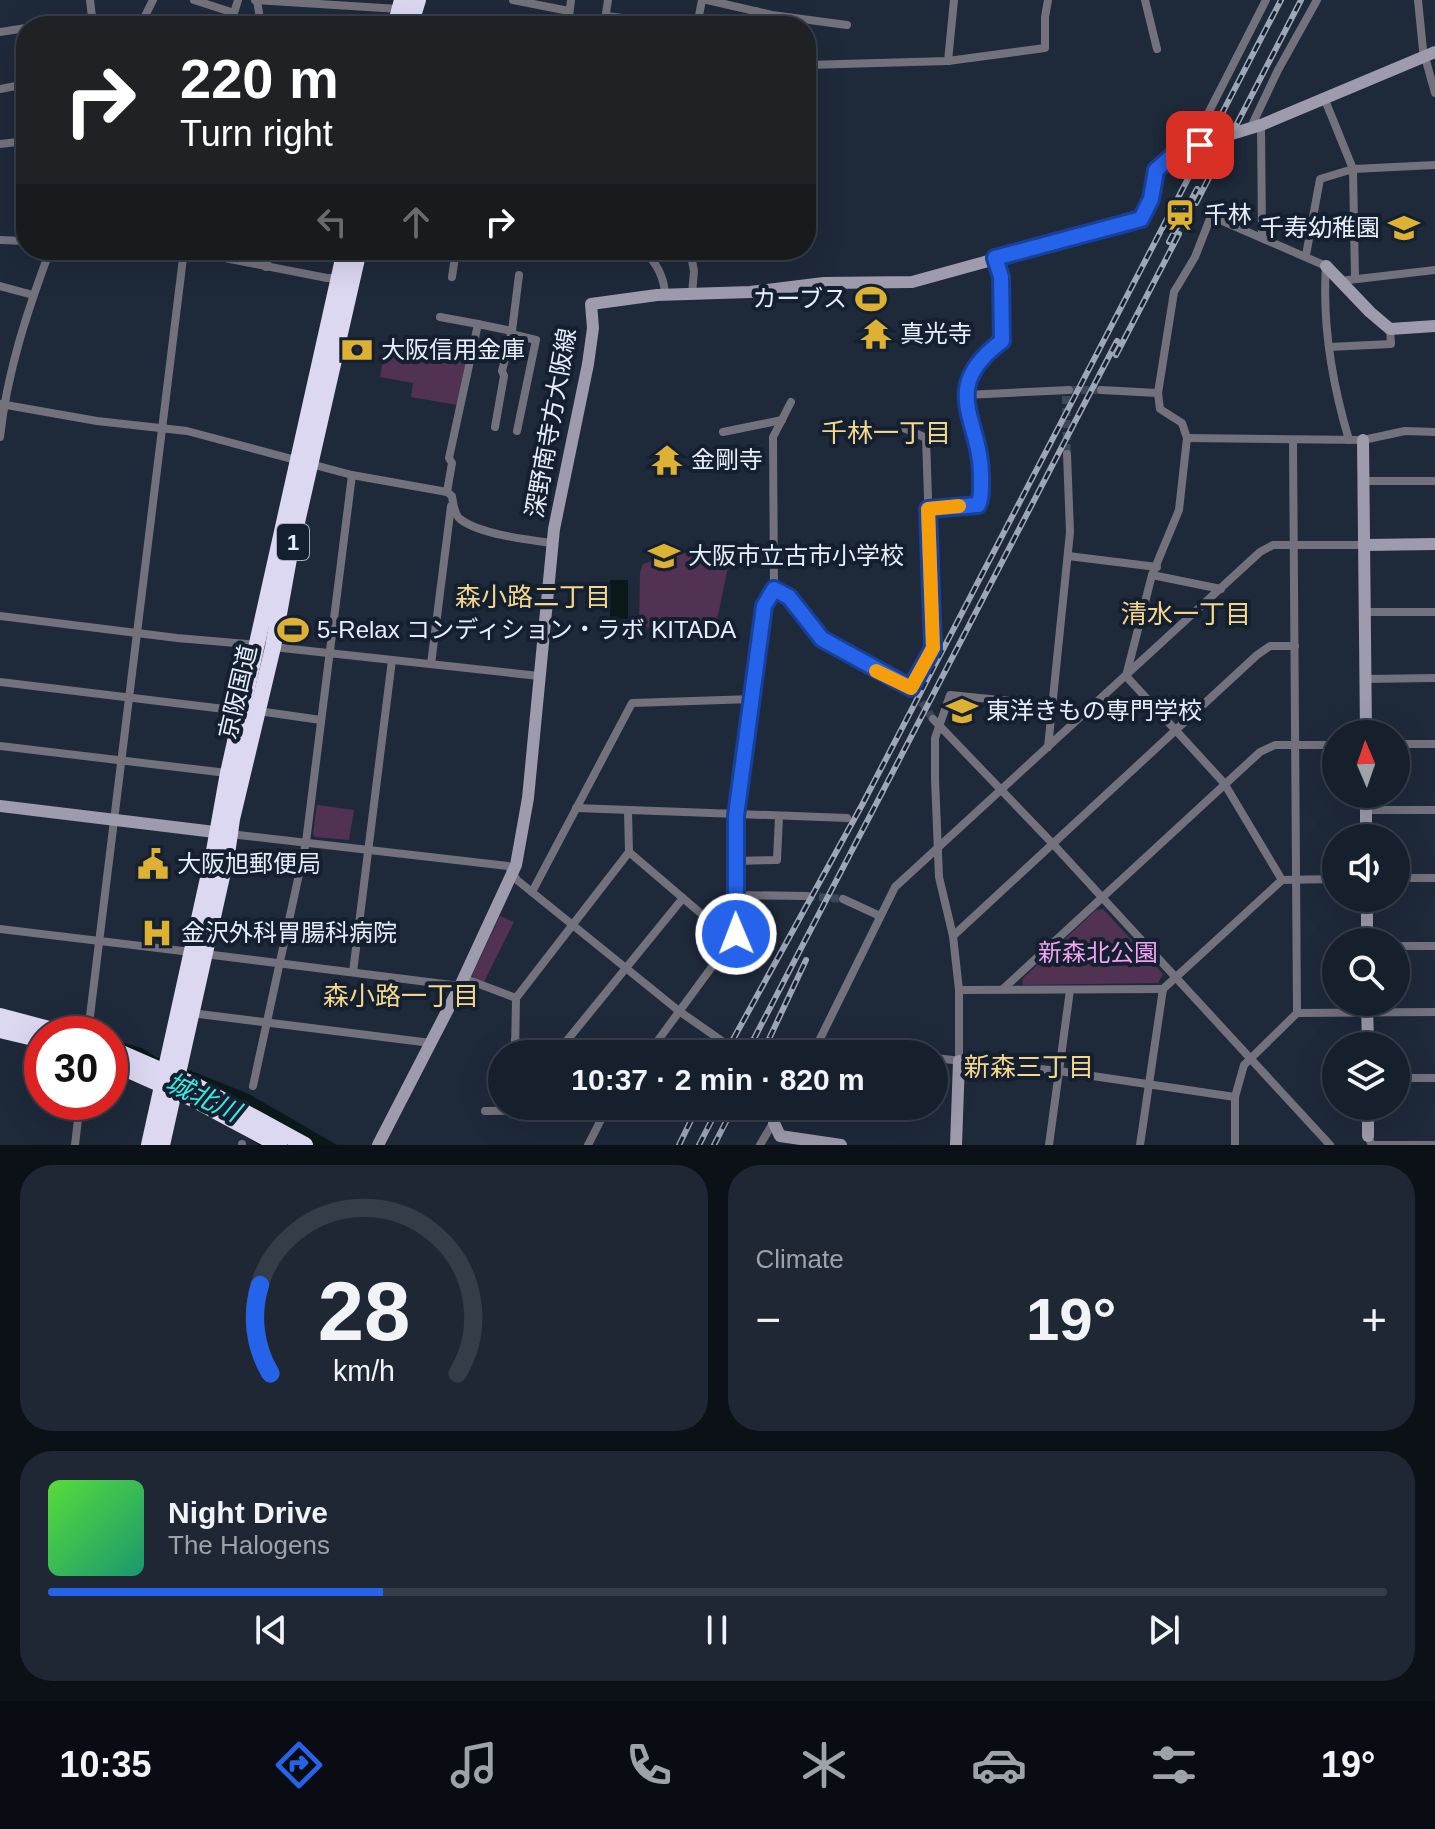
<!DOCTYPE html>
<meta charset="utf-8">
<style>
:root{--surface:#161f2c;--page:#1f2734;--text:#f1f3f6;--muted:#9ea2a9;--line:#353d48;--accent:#2563eb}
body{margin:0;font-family:Helvetica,"Noto Sans JP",sans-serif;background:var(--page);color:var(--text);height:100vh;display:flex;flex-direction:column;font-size:30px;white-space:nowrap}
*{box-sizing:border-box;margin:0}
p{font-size:26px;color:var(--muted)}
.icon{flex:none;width:44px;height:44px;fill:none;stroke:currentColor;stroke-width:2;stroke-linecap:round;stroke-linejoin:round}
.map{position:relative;height:1145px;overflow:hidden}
.side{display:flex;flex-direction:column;gap:20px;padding:20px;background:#0c1118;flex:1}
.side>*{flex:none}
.guide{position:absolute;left:16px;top:16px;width:800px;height:244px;border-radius:32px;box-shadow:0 8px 32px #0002,0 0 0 2px var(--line);background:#202124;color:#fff;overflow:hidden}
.needle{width:52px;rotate:358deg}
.fabs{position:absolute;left:1322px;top:720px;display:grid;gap:16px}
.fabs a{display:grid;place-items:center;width:88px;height:88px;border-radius:50%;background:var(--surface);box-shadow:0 8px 32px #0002,0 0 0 2px var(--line);font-size:40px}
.speed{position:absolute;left:24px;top:1016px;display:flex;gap:16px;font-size:40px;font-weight:700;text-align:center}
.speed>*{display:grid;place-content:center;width:104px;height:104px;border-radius:50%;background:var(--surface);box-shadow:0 8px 32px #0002,0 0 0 2px var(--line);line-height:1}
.speed .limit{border:12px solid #d22;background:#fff;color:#111}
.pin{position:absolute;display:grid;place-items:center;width:68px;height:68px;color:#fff;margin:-34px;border-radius:16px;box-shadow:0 4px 12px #0006}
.me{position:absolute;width:88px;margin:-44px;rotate:359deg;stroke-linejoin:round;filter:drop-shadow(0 0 6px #0008)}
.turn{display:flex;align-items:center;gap:28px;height:168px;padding:0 32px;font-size:36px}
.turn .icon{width:104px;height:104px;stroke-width:2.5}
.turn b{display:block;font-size:56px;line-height:68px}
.lanes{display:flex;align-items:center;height:76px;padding:0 32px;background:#0003;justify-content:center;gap:40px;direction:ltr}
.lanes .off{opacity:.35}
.big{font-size:60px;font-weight:800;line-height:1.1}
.side .widget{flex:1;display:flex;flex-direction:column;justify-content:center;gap:12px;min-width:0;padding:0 28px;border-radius:32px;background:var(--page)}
.side .dial{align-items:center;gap:0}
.dial svg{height:208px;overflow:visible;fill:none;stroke:var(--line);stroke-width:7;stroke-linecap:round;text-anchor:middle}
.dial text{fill:var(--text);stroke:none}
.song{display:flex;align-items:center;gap:24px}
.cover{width:96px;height:96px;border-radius:12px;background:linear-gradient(135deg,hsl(110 70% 55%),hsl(160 70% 35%))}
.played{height:8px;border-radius:4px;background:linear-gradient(90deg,var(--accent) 25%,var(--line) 25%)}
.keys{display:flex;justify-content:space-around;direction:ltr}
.heat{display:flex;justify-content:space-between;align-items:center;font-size:44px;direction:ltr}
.side .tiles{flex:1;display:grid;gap:20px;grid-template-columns:1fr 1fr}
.widget:last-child{grid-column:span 2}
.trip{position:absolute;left:488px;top:1040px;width:460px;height:80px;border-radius:40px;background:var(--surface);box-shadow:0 8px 32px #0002,0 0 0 2px var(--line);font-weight:800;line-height:80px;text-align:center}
.tab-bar{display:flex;height:128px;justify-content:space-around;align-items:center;background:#090c12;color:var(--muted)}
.tab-bar .icon{width:56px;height:56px}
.tab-bar .current{color:var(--accent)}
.tab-bar b{font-size:36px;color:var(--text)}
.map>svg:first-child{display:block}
.green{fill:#523252}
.water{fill:#0a1918}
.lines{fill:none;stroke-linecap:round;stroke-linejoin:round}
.street-tunnel{stroke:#3c4757;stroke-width:8;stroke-dasharray:8 4;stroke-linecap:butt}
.street{stroke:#73717c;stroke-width:8}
.secondary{stroke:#9d9bac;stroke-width:12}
.highway{stroke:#dcd8f2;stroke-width:16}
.rail-casing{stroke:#9da6b4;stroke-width:6}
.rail{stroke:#141f30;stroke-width:3;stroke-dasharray:9;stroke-linecap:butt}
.highway-bridge{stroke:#dcd8f2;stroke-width:16}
.route-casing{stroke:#184099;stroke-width:20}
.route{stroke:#2563eb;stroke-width:14}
.slow{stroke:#f59e0b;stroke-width:14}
.labels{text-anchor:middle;stroke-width:8;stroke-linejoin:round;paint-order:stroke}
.shield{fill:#141f30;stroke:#a7b0bd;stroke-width:2}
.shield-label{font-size:22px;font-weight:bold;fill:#e6eefa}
.poi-label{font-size:24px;fill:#e6eefa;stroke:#141f30;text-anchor:start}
.street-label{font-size:24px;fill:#e6eefa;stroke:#141f30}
.park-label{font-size:24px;fill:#f1a2f0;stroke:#141f30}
.neighbourhood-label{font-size:26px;fill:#f5d78c;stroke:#141f30}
.water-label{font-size:26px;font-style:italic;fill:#39eae3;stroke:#141f30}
</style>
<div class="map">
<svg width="1435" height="1145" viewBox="0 0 1435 1145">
<rect width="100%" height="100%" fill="#1e293a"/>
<g class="green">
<polygon points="386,342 463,356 466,360 457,405 411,397 413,383 380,377"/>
<polygon points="685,549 722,551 728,567 715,630 639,627 640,573 643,564"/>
<polygon points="317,805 354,810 349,840 315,837 313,834"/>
<polygon points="1103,909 1163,974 1158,983 1023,985 1022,979 1096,910"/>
<polygon points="500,916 514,922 484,982 474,979 472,975"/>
</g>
<g class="water">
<rect x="610" y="580" width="18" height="39"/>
<polygon points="110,1039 142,1048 156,1057 249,1094 337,1145 259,1145 208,1112 110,1072"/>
</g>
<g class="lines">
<g class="street-tunnel">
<polyline points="1069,390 1101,390"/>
<polyline points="1066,396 1067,454"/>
<polyline points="915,692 933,719"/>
<polyline points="807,896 843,899"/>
<polyline points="722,1041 745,1054"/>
</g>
<g class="street">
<polyline points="90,0 92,17"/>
<polyline points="194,0 234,13"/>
<polyline points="255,0 399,9"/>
<polyline points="257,0 261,26"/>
<polyline points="513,0 569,11"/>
<polyline points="707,0 772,15 847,25"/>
<polyline points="1145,0 1157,49"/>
<polyline points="1418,0 1423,50 1435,93"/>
<polyline points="606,16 689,26"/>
<path d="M38 26C75 20 96 11 132 26"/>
<polyline points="140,26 153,0"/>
<polyline points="230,26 238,0"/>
<polyline points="568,26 571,0"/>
<polyline points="604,26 608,0"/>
<polyline points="697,26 702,0"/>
<polyline points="754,26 756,11"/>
<polyline points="0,32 26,28"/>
<polyline points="948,61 954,0"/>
<polyline points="806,65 948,61 1045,48 1045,17 1048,0"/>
<polyline points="0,89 26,84"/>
<polyline points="1325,100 1353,169 1355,278"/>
<polyline points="1261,125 1262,236"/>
<polyline points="1251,127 1278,70 1317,0"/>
<polyline points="0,144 26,141"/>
<polyline points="1191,147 1266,0"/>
<polyline points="0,240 26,241"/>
<polyline points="184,250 327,278 340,278"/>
<path d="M643 250C656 262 664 277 665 294"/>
<polyline points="690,250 694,271 692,294"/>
<polyline points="1306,255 1320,179 1353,169 1435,165"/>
<polyline points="266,267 270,250"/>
<polyline points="452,277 456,250"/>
<polyline points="1340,281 1435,270"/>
<polyline points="0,286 33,295"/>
<polyline points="440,317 478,324"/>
<polyline points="512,331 511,334 536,340 517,431"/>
<polyline points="1329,347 1391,344 1390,329"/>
<polyline points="1101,390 1158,393"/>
<polyline points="966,395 1069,390"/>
<path d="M0 404 97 421 187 431 352 475 447 492 452 496C453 503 454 514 460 519 479 534 528 540 552 543"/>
<polyline points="495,427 504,376 502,371 511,334"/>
<polyline points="904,428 926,438 933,648 911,688"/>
<polyline points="723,432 782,420"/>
<path d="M0 437C7 372 27 312 50 250"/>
<polyline points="1187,438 1363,440 1405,431 1435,432"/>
<polyline points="1293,441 1297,1013"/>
<polyline points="1364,481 1435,481"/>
<polyline points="447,492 452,463 449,458 478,324 512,331 519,275"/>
<path d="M928 509 978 505C982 497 981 489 981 480 982 446 951 392 977 362 984 354 993 347 1002 341L1001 277 995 258"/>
<polyline points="1068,556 1157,567"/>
<polyline points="1152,575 1221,589"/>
<polyline points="774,589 789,597 822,639 915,692"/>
<polyline points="1365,612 1435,612"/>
<polyline points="0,616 177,638 260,645"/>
<polyline points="273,647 539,676"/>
<polyline points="431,664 451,506"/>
<polyline points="1365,679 1435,678"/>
<polyline points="0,682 241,711"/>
<polyline points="258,711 321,720"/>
<polyline points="933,719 1053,844 1330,1145"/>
<polyline points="1396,744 1435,744"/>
<polyline points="0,746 227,773"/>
<polyline points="1048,747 1070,532 1067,454"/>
<polyline points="576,808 847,818"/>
<polyline points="1366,810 1435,810"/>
<polyline points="230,834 508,866 517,880 679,1011 722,1041"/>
<polyline points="629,852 732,940"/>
<polyline points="734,861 777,860 779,817"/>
<polyline points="1396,878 1435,878"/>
<path d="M1282 880 1224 783 1126 676 1152 575 1179 510 1187 438 1182 423 1160 409 1158 393 1174 292 1195 257 1211 216 1326 266C1322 325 1332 383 1349 440"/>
<polyline points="532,892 632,703 753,699"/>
<polyline points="735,895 807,896"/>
<polyline points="843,899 880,916"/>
<polyline points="0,929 191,952"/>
<polyline points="953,936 1257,655 1270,646 1295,646"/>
<polyline points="1396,946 1435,946"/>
<polyline points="205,954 460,986"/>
<polyline points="353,972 392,660"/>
<polyline points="463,978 516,998 515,1054"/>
<polyline points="1003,989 1260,752 1275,745 1336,745"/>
<polyline points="959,990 1163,989"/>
<polyline points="516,998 629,852 628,811"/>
<polyline points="191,1013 431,1043"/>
<polyline points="90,1016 184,250"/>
<polyline points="515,1040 532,1054"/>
<polyline points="816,1047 896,1054"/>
<polyline points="556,1054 683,898"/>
<polyline points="648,1054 736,934 736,816 764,606 774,589 773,437 791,402"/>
<polyline points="807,1054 816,1047 895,887 1260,552 1273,545 1364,545"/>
<polyline points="934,1058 1059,1071 1235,1097"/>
<polyline points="959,1061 959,990 953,936 939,877 935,779 935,738 950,695 1052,705"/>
<polyline points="1396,1078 1435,1078"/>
<polyline points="253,1086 306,842 352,475"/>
<polyline points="485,1111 569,1110 594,1107"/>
<polyline points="1368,1136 1372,1145 1435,1145"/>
<polyline points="75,1145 80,1102"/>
<polyline points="242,1145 242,1144"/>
<polyline points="588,1145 608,1106"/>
<polyline points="760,1145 783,1106"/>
<polyline points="1049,1145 1070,990"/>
<polyline points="1140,1145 1163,989 1282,880 1336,879"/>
<polyline points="1235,1145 1235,1097 1244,1065 1297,1013 1435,1012"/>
</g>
<g class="secondary">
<polyline points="1326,266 1370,312 1390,329 1435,326"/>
<polyline points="1363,440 1366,734"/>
<polyline points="1364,545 1435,544"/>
<polyline points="1366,794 1366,838"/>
<polyline points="0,806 223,833"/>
<polyline points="1367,898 1367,942"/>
<polyline points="1367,1002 1368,1046"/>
<polyline points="1368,1106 1368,1136"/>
<polyline points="774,1123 780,1136 841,1145"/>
<polyline points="378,1145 460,986 516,865 528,798 554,529 588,364 593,328 591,304 657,295 750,292 824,283 912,282 1141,219 1151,199 1156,170 1179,150 1261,125 1435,52"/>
<polyline points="956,1145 959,1061"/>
</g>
<g class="highway">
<polyline points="395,26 402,0"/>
<polyline points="410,26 418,0"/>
<polyline points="0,1016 68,1034"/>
<polyline points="0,1030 42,1040"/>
<polyline points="149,1145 214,851 228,773 345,250"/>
<polyline points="162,1145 227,854 232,819 273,647 290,553 359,250"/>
</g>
<defs>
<g id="rail">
<polyline points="1196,203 1301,0"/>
<polyline points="1169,242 1197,189"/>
<polyline points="1116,355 1179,234"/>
<polyline points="725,1054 862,805 1281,0"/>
<polyline points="746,1054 1117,341"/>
<polyline points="762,1054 806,960"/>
<polyline points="679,1145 698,1106"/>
<polyline points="699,1145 719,1106"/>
<polyline points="714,1145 734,1106"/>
</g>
</defs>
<use href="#rail" class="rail-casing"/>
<use href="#rail" class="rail"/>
<g class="highway-bridge">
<polyline points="110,1048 195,1085 305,1145"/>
<polyline points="110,1062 191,1098 279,1145"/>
</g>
</g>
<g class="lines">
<defs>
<path id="route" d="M736 934V816L764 606 774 589 789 597 822 639 911 688 933 648 928 509 978 505C982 497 981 489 981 480 983 420 936 390 1002 341L1001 277 995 258 1141 219 1151 199 1156 170 1179 150 1200 145"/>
</defs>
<use href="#route" class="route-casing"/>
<use href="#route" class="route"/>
<polyline class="slow" points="876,671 911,688 933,648 928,509 959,506"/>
</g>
<defs>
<symbol id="station-bare" viewBox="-9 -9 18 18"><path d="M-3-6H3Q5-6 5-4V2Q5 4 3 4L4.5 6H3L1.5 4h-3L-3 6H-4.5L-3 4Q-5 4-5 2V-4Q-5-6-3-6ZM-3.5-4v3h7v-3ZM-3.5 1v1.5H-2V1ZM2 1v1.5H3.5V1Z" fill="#ddb133" stroke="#141f30" stroke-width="2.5" paint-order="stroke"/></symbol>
<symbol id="school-bare" viewBox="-9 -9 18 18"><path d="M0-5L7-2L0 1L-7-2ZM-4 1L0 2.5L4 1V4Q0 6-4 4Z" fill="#ddb133" stroke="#141f30" stroke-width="2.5" paint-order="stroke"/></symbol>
<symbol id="stadium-bare" viewBox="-9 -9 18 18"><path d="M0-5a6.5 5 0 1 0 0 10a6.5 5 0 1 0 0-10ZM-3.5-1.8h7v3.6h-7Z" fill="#ddb133" stroke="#141f30" stroke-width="2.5" paint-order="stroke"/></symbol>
<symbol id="temple-bare" viewBox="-9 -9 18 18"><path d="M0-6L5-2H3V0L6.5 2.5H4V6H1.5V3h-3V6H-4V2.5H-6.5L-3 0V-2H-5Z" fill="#ddb133" stroke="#141f30" stroke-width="2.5" paint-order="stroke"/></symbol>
<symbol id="bank-bare" viewBox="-9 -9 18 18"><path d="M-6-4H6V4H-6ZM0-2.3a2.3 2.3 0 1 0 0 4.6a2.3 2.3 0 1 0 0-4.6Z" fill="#ddb133" stroke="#141f30" stroke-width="2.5" paint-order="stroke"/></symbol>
<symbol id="university-bare" viewBox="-9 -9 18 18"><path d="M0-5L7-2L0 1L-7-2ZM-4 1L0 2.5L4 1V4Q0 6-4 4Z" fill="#ddb133" stroke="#141f30" stroke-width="2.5" paint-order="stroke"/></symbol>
<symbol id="civic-bare" viewBox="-9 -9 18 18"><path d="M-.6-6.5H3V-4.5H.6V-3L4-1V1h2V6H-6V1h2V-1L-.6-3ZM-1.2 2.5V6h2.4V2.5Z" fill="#ddb133" stroke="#141f30" stroke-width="2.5" paint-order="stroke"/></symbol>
<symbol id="hospital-bare" viewBox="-9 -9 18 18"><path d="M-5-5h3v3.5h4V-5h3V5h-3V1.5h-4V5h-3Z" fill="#ddb133" stroke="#141f30" stroke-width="2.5" paint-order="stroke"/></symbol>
</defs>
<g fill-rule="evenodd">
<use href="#station-bare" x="1158" y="193" width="44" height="44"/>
<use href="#school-bare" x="1382" y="206" width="44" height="44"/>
<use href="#stadium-bare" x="849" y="277" width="44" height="44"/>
<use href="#temple-bare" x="854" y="312" width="44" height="44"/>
<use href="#bank-bare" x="335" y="328" width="44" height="44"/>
<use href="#temple-bare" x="645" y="438" width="44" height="44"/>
<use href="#school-bare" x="642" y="534" width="44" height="44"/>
<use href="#stadium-bare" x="271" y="608" width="44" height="44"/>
<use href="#university-bare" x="940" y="689" width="44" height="44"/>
<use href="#civic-bare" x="131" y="842" width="44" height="44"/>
<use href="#hospital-bare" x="135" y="911" width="44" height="44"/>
</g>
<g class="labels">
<rect class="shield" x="277" y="524" width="32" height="36" rx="6"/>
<g class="shield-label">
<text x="293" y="550">1</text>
</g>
<g class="poi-label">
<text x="1204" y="223">千林</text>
<text x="1380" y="236" text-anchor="end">千寿幼稚園</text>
<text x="847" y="307" text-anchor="end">カーブス</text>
<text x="900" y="342">真光寺</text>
<text x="381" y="358">大阪信用金庫</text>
<text x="691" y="468">金剛寺</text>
<text x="688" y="564">大阪市立古市小学校</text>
<text x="317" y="638">5-Relax コンディション・ラボ KITADA</text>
<text x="986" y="719">東洋きもの専門学校</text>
<text x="177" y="872">大阪旭郵便局</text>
<text x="181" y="941">金沢外科胃腸科病院</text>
</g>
<g class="street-label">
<text transform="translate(551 423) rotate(-80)" y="8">深野南寺方大阪線</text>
<text transform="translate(238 692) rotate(-77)" y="8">京阪国道</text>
</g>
<g class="park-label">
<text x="1098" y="961">新森北公園</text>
</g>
<g class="neighbourhood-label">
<text x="886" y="442">千林一丁目</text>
<text x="533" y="606">森小路二丁目</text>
<text x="1186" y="623">清水一丁目</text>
<text x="401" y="1005">森小路一丁目</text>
<text x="1029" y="1076">新森三丁目</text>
</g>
<g class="water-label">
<text transform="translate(203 1097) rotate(25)" y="9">城北川</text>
</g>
</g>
</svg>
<div class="fabs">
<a><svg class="needle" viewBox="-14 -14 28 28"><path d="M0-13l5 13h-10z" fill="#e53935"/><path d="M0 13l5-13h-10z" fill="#9ea2a9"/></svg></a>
<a><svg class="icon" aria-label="sound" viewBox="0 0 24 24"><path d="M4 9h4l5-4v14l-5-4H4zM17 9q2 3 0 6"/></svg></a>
<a><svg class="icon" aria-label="search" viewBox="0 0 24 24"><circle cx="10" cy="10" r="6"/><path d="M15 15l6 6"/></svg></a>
<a><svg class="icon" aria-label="layers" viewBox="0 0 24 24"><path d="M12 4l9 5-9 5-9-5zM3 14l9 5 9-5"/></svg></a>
</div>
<div class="speed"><div class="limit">30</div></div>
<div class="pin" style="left:1200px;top:145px;background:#d93025"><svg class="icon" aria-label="arrive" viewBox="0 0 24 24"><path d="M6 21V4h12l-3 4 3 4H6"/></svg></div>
<svg class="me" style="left:736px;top:934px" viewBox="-20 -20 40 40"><circle r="17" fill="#2563eb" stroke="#fff" stroke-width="3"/><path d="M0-11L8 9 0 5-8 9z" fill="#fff"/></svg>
<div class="trip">10:37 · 2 min · 820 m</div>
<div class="guide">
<div class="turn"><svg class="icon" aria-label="right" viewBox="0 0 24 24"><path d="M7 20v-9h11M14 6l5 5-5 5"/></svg><div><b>220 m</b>Turn right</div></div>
<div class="lanes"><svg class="icon off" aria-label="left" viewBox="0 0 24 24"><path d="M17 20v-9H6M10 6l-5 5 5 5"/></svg><svg class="icon off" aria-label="ahead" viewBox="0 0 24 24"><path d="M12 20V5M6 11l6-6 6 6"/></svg><svg class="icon" aria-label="right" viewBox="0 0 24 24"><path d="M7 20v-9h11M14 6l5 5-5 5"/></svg></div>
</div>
</div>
<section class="side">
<div class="tiles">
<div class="widget dial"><svg viewBox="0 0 100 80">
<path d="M14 69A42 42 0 1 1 86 69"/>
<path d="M14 69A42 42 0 0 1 10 35" stroke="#2563eb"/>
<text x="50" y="56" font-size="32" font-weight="700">28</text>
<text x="50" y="72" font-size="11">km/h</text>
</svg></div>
<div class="widget"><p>Climate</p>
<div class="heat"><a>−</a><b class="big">19°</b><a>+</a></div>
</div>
<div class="widget">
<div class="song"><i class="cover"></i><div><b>Night Drive</b><p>The Halogens</p></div></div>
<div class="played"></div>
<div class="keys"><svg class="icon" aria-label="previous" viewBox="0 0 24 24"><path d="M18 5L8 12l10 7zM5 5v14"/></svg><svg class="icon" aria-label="pause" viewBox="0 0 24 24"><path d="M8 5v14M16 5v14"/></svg><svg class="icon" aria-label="next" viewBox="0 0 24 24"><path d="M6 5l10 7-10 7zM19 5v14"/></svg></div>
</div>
</div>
</section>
<nav class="tab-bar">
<b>10:35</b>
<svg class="icon current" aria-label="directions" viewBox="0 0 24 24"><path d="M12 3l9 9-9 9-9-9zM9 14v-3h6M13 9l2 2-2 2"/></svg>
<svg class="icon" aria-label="music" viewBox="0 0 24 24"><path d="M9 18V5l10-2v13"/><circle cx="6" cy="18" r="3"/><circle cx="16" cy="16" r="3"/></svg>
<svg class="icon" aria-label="phone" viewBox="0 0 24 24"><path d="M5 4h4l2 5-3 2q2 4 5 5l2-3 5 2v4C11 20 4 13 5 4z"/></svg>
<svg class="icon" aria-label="climate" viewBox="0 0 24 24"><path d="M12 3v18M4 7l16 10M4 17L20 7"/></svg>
<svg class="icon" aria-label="car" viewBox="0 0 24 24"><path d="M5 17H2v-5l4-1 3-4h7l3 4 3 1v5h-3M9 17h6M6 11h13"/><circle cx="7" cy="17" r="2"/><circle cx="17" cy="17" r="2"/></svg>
<svg class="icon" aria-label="filters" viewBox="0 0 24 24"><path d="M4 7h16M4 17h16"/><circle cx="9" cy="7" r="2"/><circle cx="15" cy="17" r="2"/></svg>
<b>19°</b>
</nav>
